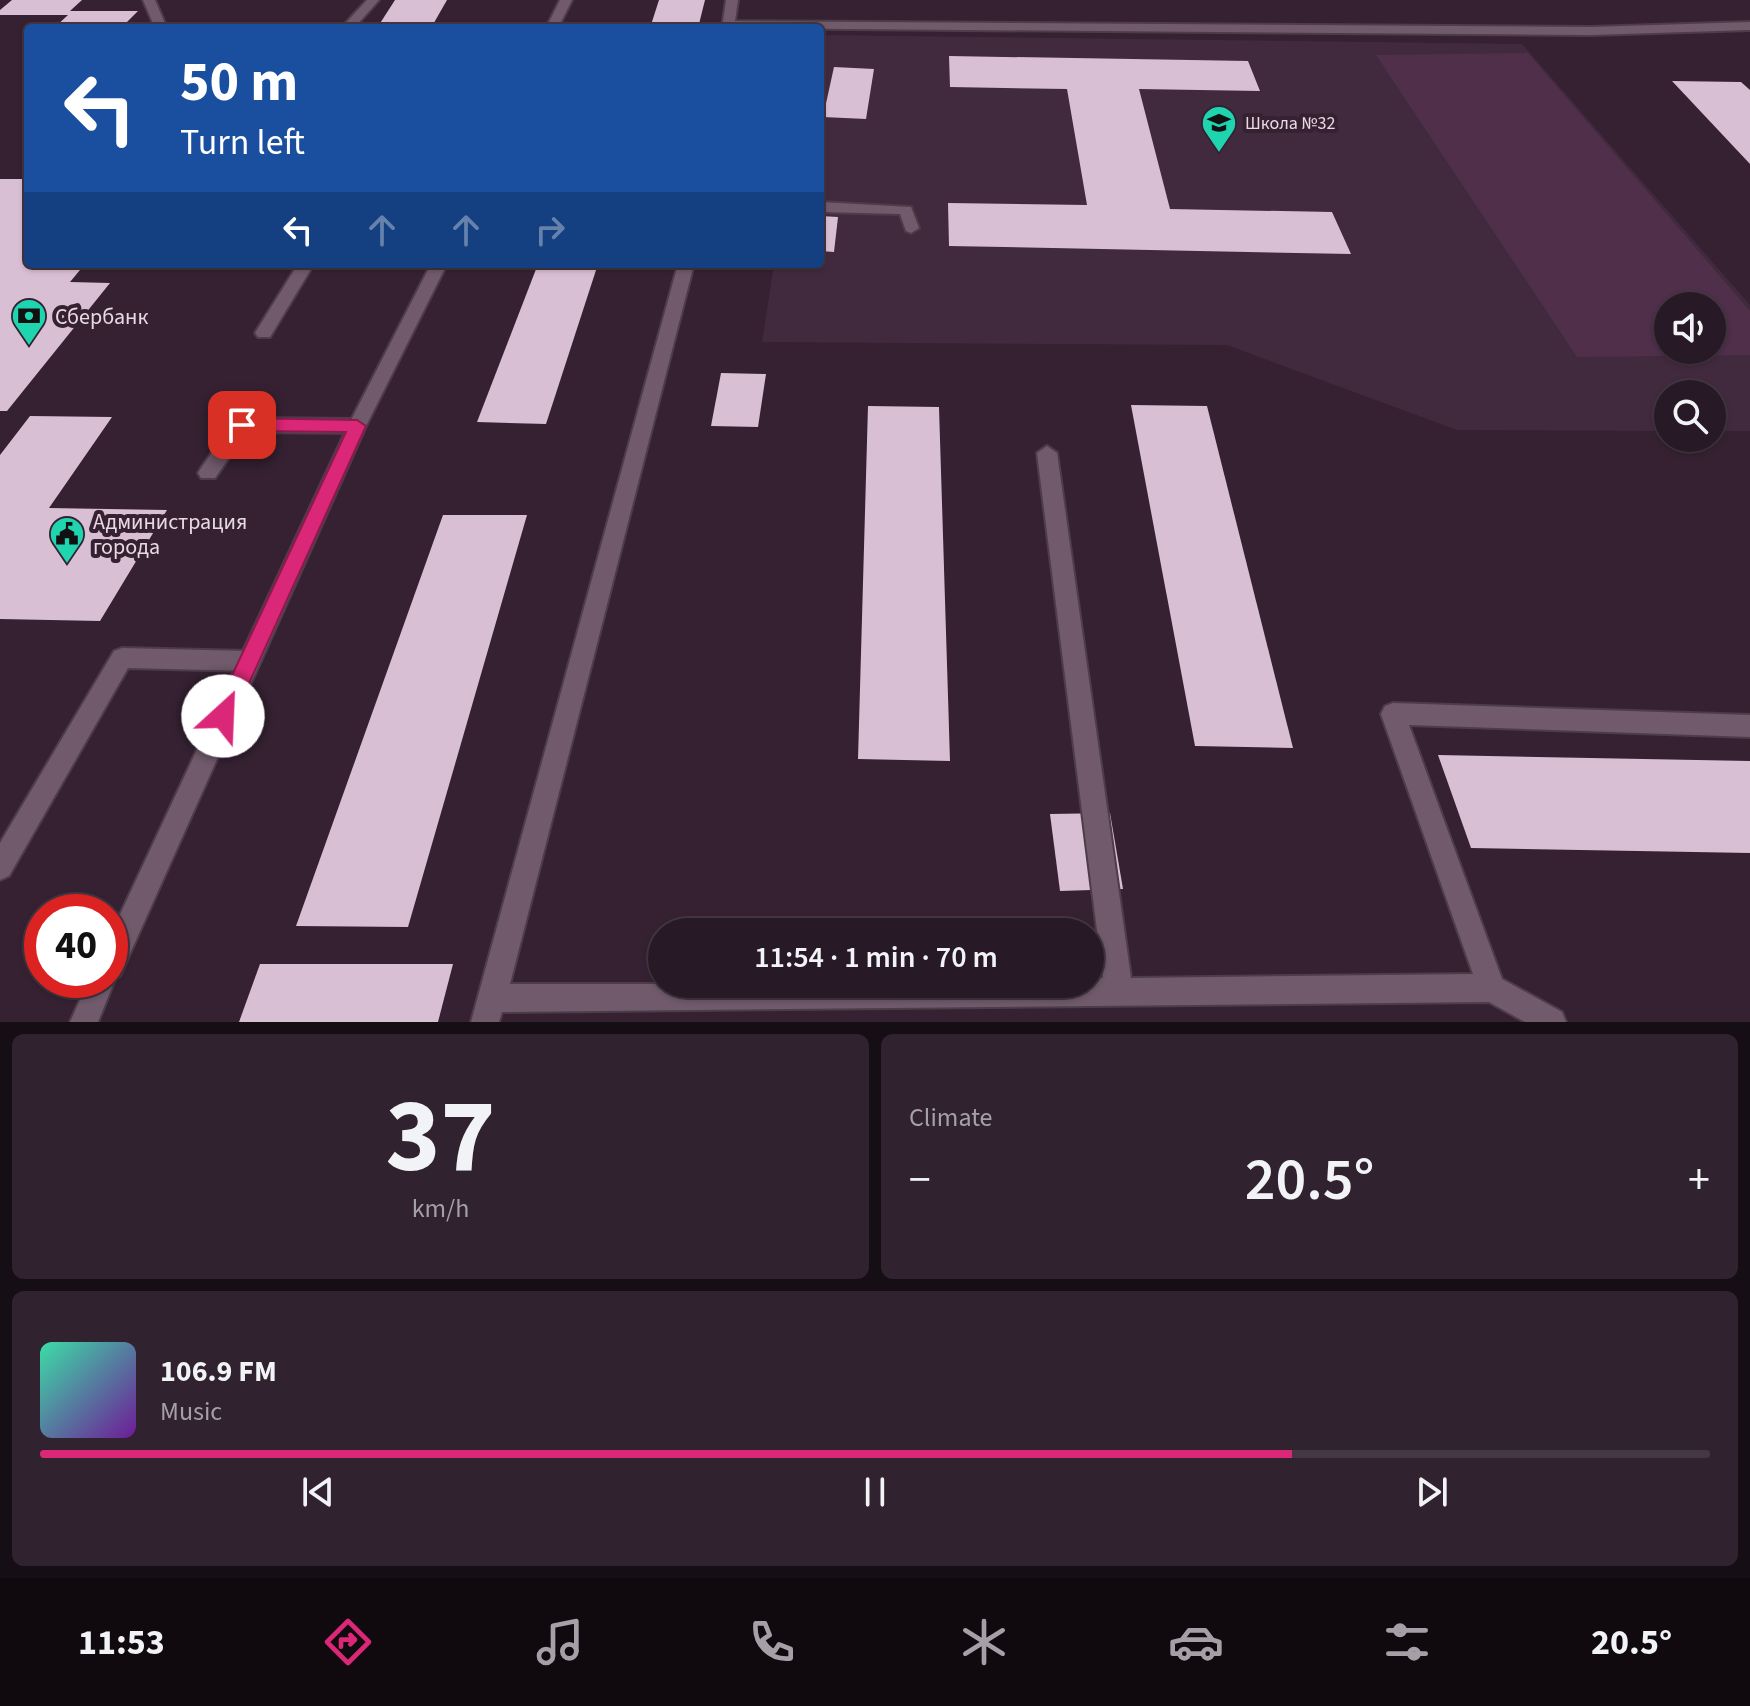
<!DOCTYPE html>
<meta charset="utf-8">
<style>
:root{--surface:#281926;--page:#30222e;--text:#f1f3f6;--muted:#a5a0a7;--line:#443843;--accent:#db2777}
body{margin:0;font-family:"Source Sans 3",sans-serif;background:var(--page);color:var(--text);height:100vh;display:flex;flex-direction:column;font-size:30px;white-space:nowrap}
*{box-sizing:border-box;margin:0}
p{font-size:26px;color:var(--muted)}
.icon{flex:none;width:44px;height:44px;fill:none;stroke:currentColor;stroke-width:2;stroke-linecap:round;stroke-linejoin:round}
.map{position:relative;height:1022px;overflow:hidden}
.side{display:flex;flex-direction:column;gap:12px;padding:12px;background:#160e15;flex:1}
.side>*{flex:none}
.guide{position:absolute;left:24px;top:24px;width:800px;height:244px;border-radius:8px;box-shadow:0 2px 6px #0004,0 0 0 2px var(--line);background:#1a4fa0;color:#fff;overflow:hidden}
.fabs{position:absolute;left:1654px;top:292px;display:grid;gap:16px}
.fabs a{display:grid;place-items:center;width:72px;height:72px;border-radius:50%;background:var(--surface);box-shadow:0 2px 6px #0004,0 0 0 2px var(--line);font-size:40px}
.speed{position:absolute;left:24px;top:894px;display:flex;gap:16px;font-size:40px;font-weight:700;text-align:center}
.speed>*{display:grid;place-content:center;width:104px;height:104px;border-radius:50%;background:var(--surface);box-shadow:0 2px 6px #0004,0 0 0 2px var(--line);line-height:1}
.speed .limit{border:12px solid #d22;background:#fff;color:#111}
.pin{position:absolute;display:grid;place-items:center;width:68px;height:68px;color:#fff;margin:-34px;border-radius:16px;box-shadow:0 4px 12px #0006}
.me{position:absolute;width:88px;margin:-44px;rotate:25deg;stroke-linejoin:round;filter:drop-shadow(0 0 6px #0008)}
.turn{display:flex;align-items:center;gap:28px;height:168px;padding:0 24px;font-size:36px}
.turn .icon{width:104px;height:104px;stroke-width:2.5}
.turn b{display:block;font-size:56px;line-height:68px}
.lanes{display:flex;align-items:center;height:76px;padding:0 24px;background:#0003;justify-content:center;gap:40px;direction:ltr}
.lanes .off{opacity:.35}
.big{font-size:60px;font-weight:600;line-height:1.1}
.side .card{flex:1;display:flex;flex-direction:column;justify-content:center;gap:12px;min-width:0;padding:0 28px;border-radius:12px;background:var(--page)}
.side .dial{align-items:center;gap:0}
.dial b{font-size:104px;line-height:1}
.song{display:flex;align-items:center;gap:24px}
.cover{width:96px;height:96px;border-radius:12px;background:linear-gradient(135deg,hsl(160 70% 55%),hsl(280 70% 35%))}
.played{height:8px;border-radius:4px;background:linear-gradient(90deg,var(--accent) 75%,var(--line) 75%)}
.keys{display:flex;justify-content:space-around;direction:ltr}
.heat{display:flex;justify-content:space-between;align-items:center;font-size:44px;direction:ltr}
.side .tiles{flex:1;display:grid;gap:12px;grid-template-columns:1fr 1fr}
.card:last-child{grid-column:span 2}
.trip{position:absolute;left:648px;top:918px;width:456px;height:80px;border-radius:40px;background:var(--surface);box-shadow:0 2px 6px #0004,0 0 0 2px var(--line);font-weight:600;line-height:80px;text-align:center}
.tab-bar{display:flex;height:128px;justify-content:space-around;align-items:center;background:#100a0f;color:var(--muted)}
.tab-bar .icon{width:56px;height:56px}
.tab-bar .active{color:var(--accent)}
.tab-bar b{font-size:36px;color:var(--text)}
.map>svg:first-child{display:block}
.built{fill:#422a3e;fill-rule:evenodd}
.green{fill:#4f2f4a;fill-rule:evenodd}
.building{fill:#d9bfd4}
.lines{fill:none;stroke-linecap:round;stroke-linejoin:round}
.lane-casing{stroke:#4d3c4a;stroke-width:4}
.secondary-casing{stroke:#4d3c4a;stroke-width:4}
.lane{fill:#705a6c;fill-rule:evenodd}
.secondary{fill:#705a6c;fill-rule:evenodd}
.route{fill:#db2777;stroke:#8e194d;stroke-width:2}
.labels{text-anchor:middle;stroke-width:8;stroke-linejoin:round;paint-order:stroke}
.far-poi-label{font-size:18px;fill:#e8dae5;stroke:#352132;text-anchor:start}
.poi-label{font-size:22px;fill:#e8dae5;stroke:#352132;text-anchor:start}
</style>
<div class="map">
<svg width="1750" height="1022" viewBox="0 0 1750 1022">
<rect width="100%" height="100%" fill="#352132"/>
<path class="built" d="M820 35 1522 44 1750 305V431H1712V394H1668V431L1457 430 1227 345 762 342 774 264H820ZM1668 306H1712V350H1668Z"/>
<path class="green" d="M1528 53 1750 311V355L1577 357 1376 55ZM1668 306H1712V350H1668Z"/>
<g class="building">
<polygon points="12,0 82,0 70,11 138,11 121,28 54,28 68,15 0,15 0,10"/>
<polygon points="395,0 447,0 431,28 377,28"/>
<polygon points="659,0 705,0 698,28 650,28"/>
<polygon points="949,56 1248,61 1260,91 1139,89 1170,209 1332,212 1351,254 949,246 948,203 1087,205 1067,89 950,87"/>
<polygon points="834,67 874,69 866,119 823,117"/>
<polygon points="1672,81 1741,82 1750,90 1750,164"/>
<polygon points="0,179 28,179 28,264 85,264 70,282 110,283 7,411 0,411"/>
<polygon points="820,216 838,217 834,252 820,251"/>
<polygon points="538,264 598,264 546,424 477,422"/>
<polygon points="721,373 766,374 758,427 711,426"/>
<polygon points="1131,405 1207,406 1293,748 1195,746"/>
<polygon points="868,406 939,407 950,761 858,759"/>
<polygon points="30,416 112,417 49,508 167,510 100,621 0,619 0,455"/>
<polygon points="443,515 527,515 408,927 296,926"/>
<polygon points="1438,755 1750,761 1750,853 1471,848"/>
<polygon points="1110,813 1123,889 1060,891 1050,814"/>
<polygon points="260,964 453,964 438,1022 239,1022"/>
</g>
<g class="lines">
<defs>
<g id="lane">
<polygon points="143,0 155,0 167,28 155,28"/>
<polygon points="367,0 379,0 354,28 341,28"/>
<polygon points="726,0 738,0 735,21 1591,27 1750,22 1750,30 1591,35 722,28"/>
<polygon points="820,202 911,207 919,228 911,233 906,231 900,214 820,212"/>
<polygon points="298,264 314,264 270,337 258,337 255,333"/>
<polygon points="678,264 694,264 510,984 1090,984 1090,978 1103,978 1037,453 1047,446 1057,453 1131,978 1473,974 1381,714 1385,706 1393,703 1750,715 1750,737 1409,725 1502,979 1562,1012 1566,1022 1525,1022 1489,1002 502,1012 499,1022 471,1022"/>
<polygon points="242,418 357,419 366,426 357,433 247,432 215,478 201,478 198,473 201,468 235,420"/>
<polygon points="122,648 248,651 256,654 259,661 256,668 248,671 128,668 9,876 0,880 0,843 114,651"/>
</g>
<g id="secondary">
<polygon points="560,0 572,0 558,28 546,28"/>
<polygon points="431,264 447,264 366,426 120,976 116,977 98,1022 70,1022 89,980 110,980 110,936 348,426"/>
</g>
</defs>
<use href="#lane" class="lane-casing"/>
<use href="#secondary" class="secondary-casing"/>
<use href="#lane" class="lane"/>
<use href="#secondary" class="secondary"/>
</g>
<polygon class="route" points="242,418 357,420 366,426 231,723 223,726 216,723 213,716 346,432 242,431 234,425"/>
<defs>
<symbol id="school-pin" viewBox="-11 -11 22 30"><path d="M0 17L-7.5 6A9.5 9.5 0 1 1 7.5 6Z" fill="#1fd5b0" stroke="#352132"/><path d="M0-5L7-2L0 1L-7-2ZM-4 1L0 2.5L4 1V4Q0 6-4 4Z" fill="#111"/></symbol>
<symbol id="bank-pin" viewBox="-11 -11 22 30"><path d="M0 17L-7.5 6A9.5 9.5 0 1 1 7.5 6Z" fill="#1fd5b0" stroke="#352132"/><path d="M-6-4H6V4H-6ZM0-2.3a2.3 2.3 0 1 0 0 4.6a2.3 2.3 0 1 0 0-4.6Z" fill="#111"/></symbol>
<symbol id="civic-pin" viewBox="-11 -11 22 30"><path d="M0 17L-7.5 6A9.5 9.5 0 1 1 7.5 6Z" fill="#1fd5b0" stroke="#352132"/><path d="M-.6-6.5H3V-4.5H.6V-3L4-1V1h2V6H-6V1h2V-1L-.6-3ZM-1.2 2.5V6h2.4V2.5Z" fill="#111"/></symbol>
</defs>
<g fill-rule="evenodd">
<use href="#school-pin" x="1199" y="103" width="40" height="54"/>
<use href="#bank-pin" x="9" y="296" width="40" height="54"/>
<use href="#civic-pin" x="47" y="514" width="40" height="54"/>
</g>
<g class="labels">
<g class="far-poi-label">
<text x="1245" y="129">Школа №32</text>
</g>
<g class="poi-label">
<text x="55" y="324">Сбербанк</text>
<text x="93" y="529">Администрация<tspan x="93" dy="25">города</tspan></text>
</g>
</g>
</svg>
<div class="fabs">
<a><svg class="icon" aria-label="sound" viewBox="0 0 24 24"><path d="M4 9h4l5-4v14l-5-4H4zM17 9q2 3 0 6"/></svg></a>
<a><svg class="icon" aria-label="search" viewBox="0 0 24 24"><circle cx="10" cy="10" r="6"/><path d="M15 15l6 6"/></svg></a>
</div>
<div class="speed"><div class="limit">40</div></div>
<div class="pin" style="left:242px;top:425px;background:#d93025"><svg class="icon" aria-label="arrive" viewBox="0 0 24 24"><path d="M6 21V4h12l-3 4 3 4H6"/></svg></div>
<svg class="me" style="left:223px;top:716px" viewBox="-20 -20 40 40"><circle r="19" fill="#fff"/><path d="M0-13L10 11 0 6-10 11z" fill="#db2777"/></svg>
<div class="trip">11:54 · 1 min · 70 m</div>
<div class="guide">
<div class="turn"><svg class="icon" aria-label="left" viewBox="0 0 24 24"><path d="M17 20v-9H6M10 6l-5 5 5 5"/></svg><div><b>50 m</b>Turn left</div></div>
<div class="lanes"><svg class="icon" aria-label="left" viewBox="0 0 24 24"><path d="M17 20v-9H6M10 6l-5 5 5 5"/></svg><svg class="icon off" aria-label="ahead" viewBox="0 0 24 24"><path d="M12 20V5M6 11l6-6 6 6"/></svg><svg class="icon off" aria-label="ahead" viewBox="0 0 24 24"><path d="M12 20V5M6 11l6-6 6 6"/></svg><svg class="icon off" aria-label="right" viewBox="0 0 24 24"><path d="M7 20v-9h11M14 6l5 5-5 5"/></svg></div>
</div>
</div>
<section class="side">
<div class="tiles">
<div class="card dial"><b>37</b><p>km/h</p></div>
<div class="card"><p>Climate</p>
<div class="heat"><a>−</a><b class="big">20.5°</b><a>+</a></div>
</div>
<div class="card">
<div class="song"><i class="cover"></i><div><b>106.9 FM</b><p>Music</p></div></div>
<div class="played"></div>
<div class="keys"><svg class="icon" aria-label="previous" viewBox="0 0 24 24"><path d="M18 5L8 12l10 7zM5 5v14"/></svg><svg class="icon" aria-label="pause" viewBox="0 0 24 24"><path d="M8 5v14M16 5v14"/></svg><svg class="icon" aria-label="next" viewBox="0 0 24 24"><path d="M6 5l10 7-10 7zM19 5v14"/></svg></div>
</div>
</div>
</section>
<nav class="tab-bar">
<b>11:53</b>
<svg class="icon active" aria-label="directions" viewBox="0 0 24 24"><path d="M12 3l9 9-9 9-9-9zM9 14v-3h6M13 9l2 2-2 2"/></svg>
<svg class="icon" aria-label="music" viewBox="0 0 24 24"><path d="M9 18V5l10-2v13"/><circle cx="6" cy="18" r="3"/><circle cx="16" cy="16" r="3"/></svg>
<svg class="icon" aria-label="phone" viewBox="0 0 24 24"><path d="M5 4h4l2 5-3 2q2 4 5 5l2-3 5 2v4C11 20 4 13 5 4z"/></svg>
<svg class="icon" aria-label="climate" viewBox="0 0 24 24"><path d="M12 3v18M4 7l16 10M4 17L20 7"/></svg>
<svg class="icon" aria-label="car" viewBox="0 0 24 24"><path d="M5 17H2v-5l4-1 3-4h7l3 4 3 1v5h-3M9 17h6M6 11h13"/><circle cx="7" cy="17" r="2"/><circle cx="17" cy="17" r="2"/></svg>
<svg class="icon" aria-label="filters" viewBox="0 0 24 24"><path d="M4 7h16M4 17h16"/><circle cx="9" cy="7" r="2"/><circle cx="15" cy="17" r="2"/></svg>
<b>20.5°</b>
</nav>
